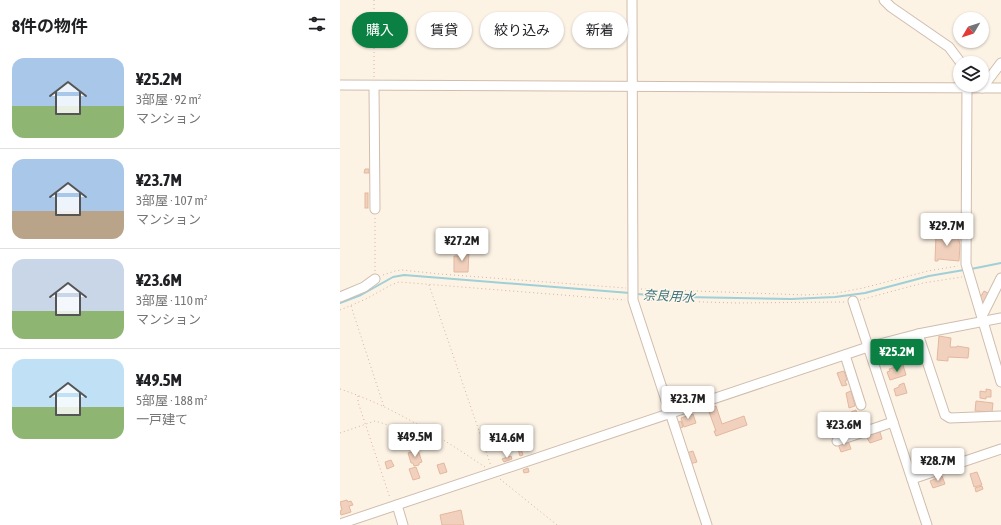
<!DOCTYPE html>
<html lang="ja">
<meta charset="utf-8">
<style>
:root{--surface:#fff;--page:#f6f6f6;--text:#202124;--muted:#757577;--line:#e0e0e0;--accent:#0b8043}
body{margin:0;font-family:"Asap Condensed","Noto Sans JP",sans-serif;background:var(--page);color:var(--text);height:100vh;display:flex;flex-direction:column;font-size:15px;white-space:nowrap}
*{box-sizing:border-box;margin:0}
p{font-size:13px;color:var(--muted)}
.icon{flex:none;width:22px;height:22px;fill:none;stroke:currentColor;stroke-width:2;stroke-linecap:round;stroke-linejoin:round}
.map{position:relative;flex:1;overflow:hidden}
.panel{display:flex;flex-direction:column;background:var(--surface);width:340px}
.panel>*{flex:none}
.top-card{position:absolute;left:12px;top:12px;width:380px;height:36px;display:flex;gap:8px}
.needle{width:26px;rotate:231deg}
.tools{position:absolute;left:613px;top:12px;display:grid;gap:8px}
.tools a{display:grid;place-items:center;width:36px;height:36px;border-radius:50%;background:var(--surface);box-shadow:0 1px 3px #0004;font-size:20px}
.price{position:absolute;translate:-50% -34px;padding:0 9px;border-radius:4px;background:#fff;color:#222;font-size:13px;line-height:26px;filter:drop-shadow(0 1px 2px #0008)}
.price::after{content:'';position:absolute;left:50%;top:24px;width:12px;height:9px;margin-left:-6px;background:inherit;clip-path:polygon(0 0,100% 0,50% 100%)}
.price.current{background:var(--accent);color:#fff}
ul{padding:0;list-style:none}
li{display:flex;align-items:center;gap:12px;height:100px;padding:0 12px}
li+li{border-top:1px solid var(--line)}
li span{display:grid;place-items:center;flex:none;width:112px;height:80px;border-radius:12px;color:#555}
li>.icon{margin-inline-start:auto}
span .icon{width:48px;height:48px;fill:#fffc;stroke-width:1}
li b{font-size:17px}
h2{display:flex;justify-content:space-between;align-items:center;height:48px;padding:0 12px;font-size:17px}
.chip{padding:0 14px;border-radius:18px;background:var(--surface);box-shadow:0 1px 3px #0004;font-size:14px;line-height:36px}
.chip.current{background:var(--accent);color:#fff}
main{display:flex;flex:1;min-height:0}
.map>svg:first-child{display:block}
</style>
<main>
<section class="panel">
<h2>8件の物件<svg class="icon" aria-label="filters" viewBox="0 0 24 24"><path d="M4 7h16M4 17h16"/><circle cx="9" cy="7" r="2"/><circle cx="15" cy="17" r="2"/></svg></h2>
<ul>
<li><span style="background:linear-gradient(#a9c7e8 60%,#8fb573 0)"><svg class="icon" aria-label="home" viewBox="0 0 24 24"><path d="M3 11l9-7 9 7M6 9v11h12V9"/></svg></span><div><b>¥25.2M</b><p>3部屋 · 92 m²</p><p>マンション</p></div></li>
<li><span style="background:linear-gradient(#a9c7e8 65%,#b9a48a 0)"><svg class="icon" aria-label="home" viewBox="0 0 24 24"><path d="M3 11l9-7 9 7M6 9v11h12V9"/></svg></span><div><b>¥23.7M</b><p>3部屋 · 107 m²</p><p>マンション</p></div></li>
<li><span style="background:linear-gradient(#c9d6e8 65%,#8fb573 0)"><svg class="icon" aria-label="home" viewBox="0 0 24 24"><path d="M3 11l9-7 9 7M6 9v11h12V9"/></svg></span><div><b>¥23.6M</b><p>3部屋 · 110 m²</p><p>マンション</p></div></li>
<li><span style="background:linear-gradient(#bfe0f5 60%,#8fb573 0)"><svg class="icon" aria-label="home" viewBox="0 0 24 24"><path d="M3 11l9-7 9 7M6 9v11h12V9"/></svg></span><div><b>¥49.5M</b><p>5部屋 · 188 m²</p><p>一戸建て</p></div></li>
</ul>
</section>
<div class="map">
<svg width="661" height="525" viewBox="0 0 661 525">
<rect width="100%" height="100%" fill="#fcf3e5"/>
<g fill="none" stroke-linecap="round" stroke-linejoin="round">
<g stroke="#a0cfd7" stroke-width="2">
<polyline points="631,269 661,263"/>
<polyline points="296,294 344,297 451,299 495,297 525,293 589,276 624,270"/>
<polyline points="0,303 21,295 53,277 64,275 290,293"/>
</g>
</g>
<g fill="#f1d1bd" stroke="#e4b79e">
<polygon points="25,169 29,169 29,173 24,173"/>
<rect x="25" y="193" width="3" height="15"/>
<polygon points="601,233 611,234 618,236 620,245 619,261 598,259 598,261 595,261 596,234"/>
<polygon points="119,251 129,251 128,272 114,272 114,256 119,256"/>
<polygon points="644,291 648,293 644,303 639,299"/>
<polygon points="599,336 611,338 610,347 617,347 617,346 629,348 628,358 608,357 608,361 597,360"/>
<polygon points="547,352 550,363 544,365 543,362 541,363 539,359 542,358 540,354"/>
<polygon points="563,365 566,375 550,380 547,372 550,371 549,369"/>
<polygon points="504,371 507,380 505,381 507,385 502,386 497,373"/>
<polygon points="564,383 567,393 556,396 554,389 559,387 559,385"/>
<polygon points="646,389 651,390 651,397 646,397 646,399 640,398 640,391 646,392"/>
<polygon points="511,391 515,406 509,408 506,393"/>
<polygon points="636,401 653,403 652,412 635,411"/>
<polygon points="376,406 382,424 404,416 407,425 376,436 374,431 376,431 368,409"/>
<polygon points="516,410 517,415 519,414 520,418 518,418 520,422 514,424 511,412"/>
<polygon points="353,414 356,423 344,427 341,418"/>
<polygon points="341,421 343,427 338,429 336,423"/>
<polygon points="169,428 171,435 164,437 161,430"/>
<polygon points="540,432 542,439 530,443 526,436"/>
<polygon points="148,435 150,440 145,442 143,437"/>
<polygon points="173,441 175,447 165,449 164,443"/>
<polygon points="508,441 511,449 501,452 498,444"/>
<polygon points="178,449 181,449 183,455 180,456"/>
<polygon points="78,450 82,462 79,463 79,465 74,466 73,463 71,463 68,453"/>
<polygon points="353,451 357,462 350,464 346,453"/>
<polygon points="171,456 172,459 164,462 162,459"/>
<polygon points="51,460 54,466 47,469 45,462"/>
<polygon points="104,463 107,472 100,474 97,465"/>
<polygon points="76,467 80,478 73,480 69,469"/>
<polygon points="188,468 189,472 184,473 183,470"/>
<polygon points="637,472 642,485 634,487 630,474"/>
<polygon points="602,476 605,484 593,488 590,481"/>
<polygon points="642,486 643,489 636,492 635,488"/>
<polygon points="7,500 8,502 11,501 13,505 9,506 11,512 1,515 0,511 2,510 0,502"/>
<polygon points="121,510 124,525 102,525 100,515"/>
</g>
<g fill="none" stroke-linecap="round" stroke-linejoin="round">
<g stroke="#d0bdae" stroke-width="11">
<g id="minor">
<polyline points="292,0 293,300 367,525"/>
<polyline points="544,0 551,7 609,47 621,63"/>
<polyline points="0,85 661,88"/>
<polyline points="627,85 626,264 661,382"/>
<polyline points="34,86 35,209"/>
<polyline points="642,88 661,63"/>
<polyline points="0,297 24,287 35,279"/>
<polyline points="513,301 587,525"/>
<polyline points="642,316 661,278"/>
<polyline points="578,334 605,415 610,418 661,416"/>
<polyline points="505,355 521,405"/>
<polyline points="497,441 553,422"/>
<polyline points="572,479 661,449"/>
<polyline points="57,505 63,525"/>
<polyline points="0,524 528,347 578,334 661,318"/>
</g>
</g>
<g stroke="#d6b4a0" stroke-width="1" stroke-dasharray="1 3" stroke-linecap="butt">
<polyline points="34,77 34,0"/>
<polyline points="35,218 35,271"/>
<polyline points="43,275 55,271 62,270 100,274 286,288"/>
<polyline points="89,285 151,466"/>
<polyline points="301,289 466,295 497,293 523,288 588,271 618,266"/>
<polyline points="303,300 396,303 505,302"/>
<polyline points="520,300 583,283 622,277"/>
<polyline points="11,306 44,407"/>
<polyline points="0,310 26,299 51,285 59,282 285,300"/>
<path d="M0 389C52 406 100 437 145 467"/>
<polyline points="18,396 18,402 50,498"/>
<polyline points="0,433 35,421 45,424 71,436"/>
<polyline points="160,479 217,525"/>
</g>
<use href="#minor" stroke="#fff" stroke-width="9"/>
</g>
<g text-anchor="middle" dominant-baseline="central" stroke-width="3" stroke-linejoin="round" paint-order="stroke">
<g font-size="13" font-style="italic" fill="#417781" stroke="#fff7eb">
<text transform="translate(329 296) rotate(3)">奈良用水</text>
</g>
</g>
</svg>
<div class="tools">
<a><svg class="needle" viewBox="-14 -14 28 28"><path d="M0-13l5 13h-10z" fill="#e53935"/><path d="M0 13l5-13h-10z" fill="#757577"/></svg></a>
<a><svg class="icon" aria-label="layers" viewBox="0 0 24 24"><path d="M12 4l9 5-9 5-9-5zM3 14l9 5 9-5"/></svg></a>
</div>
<b class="price" style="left:607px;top:247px">¥29.7M</b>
<b class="price" style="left:122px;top:262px">¥27.2M</b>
<b class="price current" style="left:557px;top:373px">¥25.2M</b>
<b class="price" style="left:348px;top:420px">¥23.7M</b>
<b class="price" style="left:504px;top:446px">¥23.6M</b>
<b class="price" style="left:75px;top:458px">¥49.5M</b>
<b class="price" style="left:167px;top:459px">¥14.6M</b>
<b class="price" style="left:598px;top:482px">¥28.7M</b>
<div class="top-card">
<a class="chip current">購入</a>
<a class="chip">賃貸</a>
<a class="chip">絞り込み</a>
<a class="chip">新着</a>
</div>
</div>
</main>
